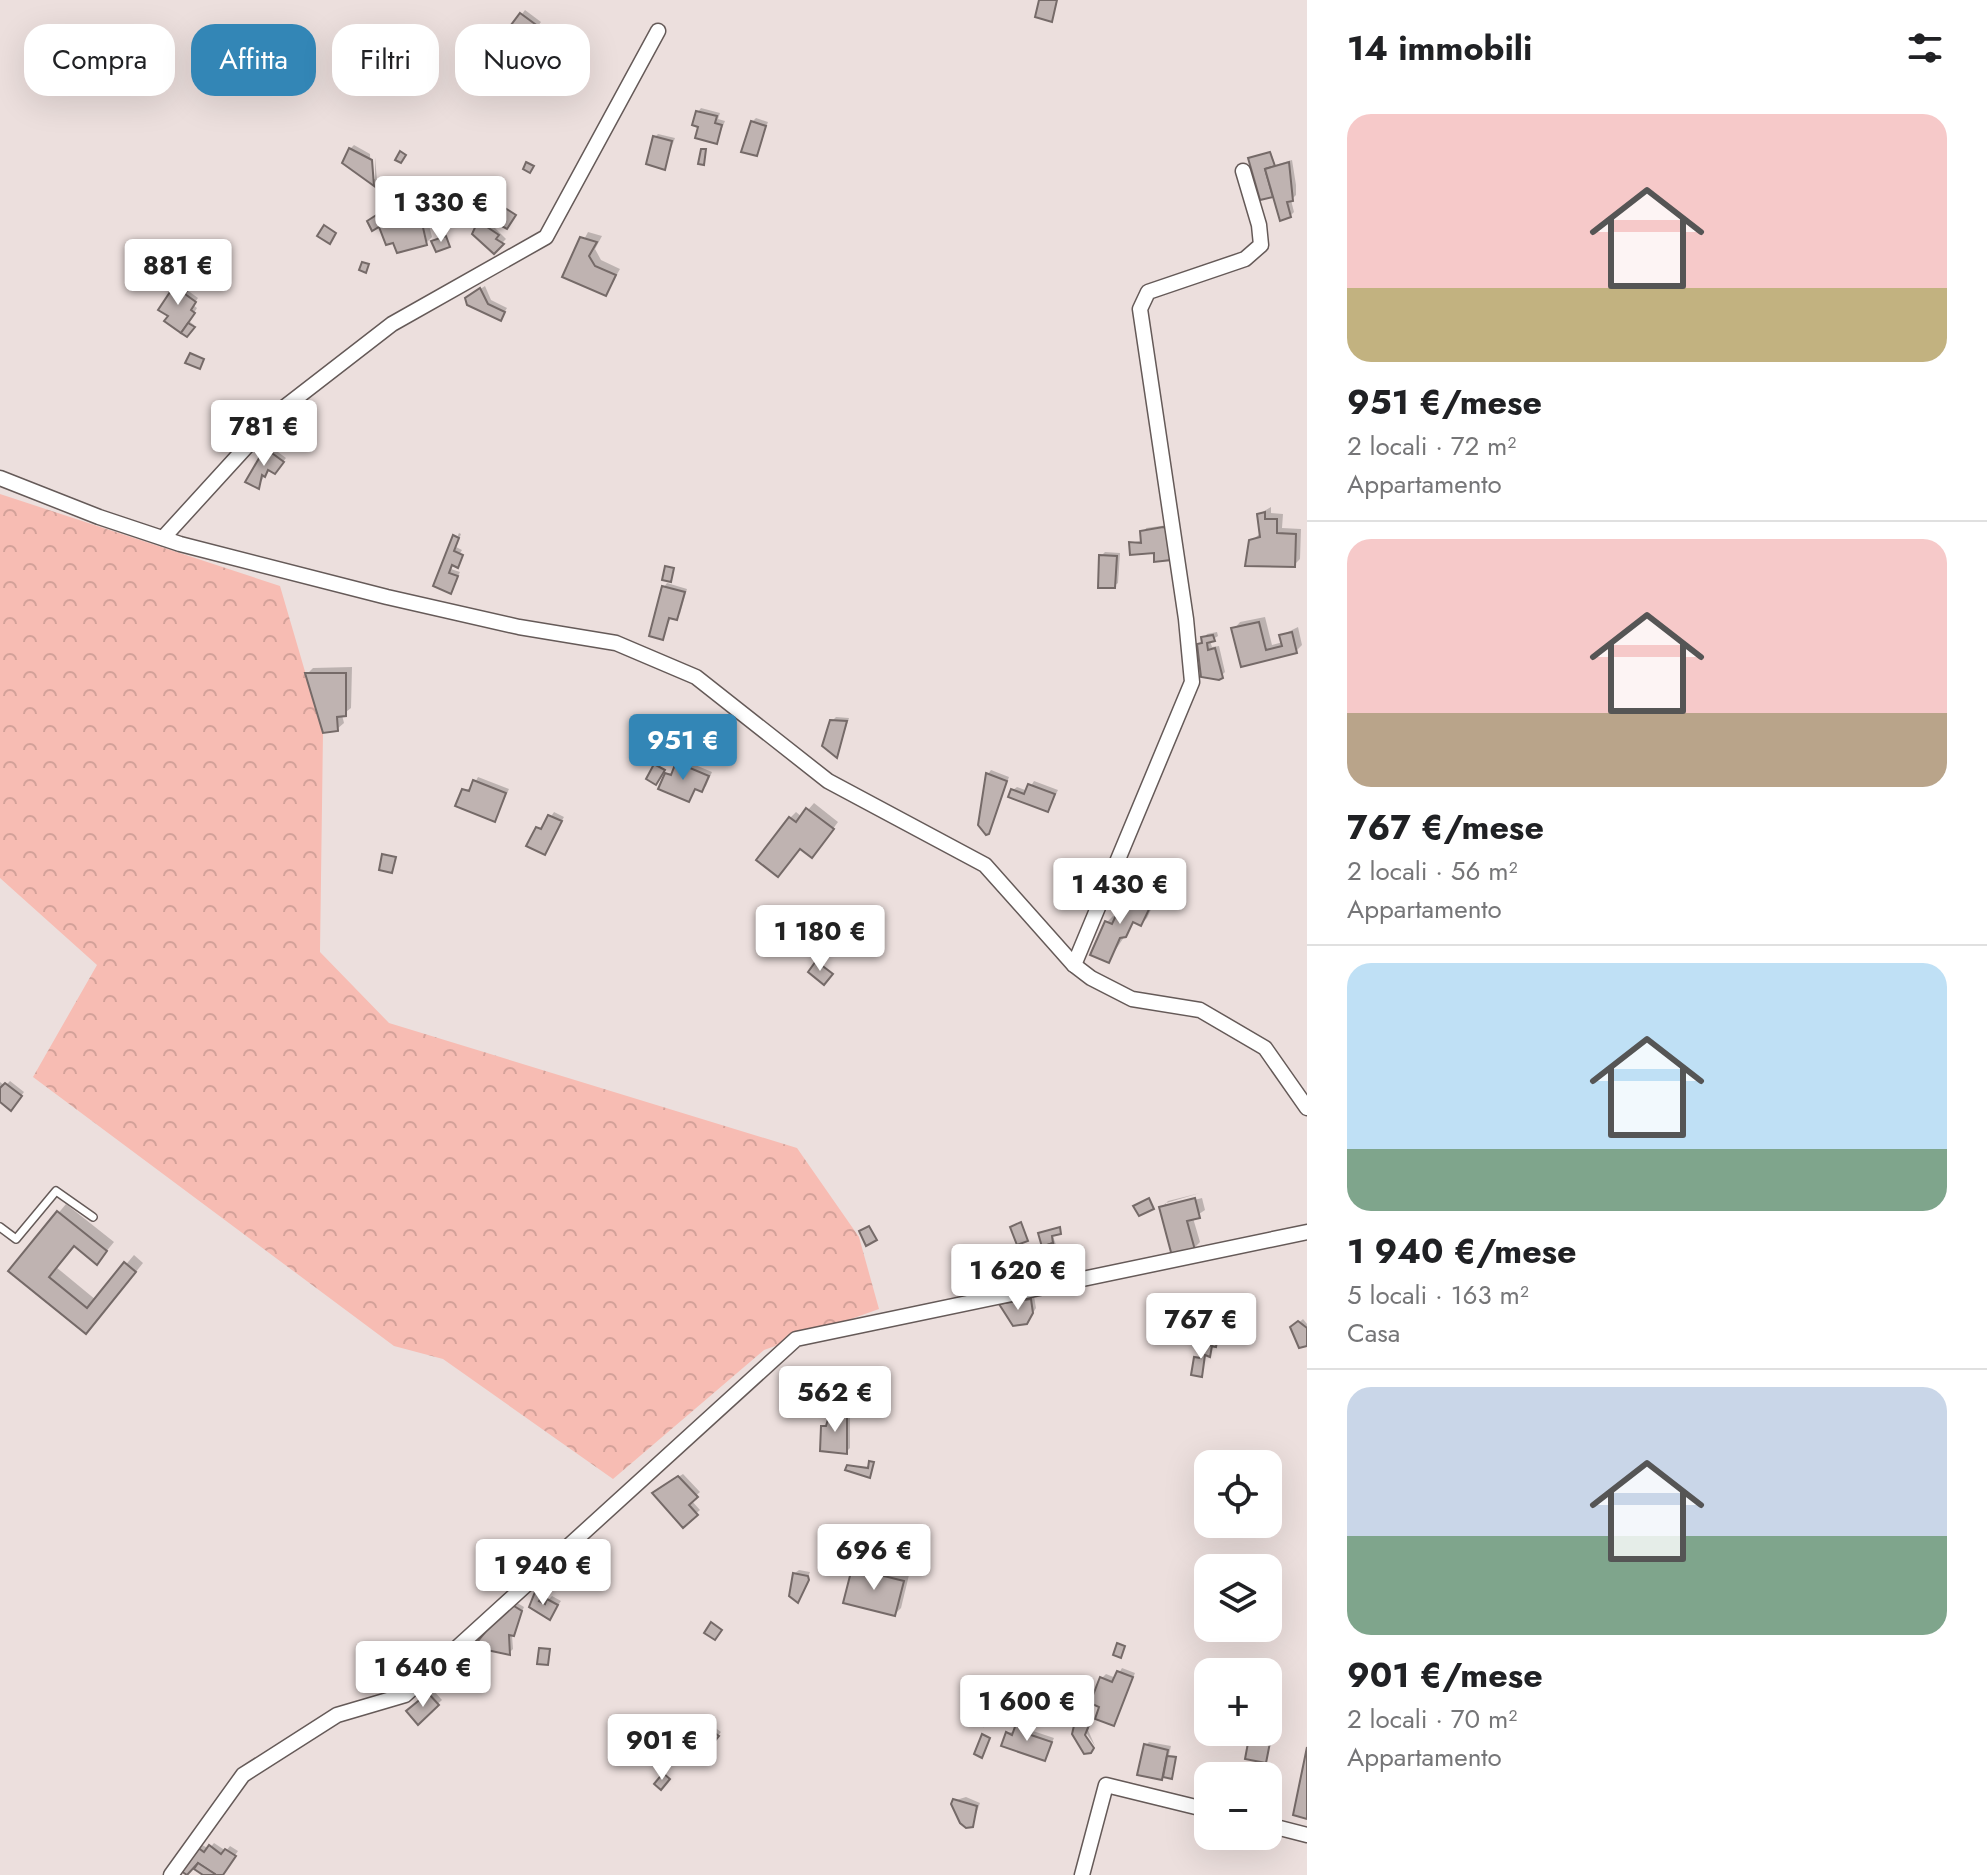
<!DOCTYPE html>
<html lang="it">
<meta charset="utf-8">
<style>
:root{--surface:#fff;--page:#f6f6f6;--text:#202124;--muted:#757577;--line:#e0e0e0;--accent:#3386b6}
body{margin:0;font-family:Jost,sans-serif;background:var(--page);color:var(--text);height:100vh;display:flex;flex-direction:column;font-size:30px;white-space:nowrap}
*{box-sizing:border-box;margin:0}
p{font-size:26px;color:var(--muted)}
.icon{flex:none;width:44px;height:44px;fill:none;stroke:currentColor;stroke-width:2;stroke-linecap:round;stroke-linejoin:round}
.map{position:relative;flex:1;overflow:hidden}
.side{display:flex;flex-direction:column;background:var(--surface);width:680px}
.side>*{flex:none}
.hud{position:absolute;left:24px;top:24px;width:760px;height:72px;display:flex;gap:16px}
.fabs{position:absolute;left:1194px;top:1450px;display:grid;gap:16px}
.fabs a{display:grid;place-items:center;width:88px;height:88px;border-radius:16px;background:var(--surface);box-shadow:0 8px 32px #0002;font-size:40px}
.price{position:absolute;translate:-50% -68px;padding:0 18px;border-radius:8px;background:#fff;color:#222;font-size:26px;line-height:52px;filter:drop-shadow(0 2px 4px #0008)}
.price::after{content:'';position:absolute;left:50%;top:48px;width:24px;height:18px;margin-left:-12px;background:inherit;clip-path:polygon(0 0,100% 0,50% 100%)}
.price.current{background:var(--accent);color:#fff}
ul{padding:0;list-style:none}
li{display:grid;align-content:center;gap:16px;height:424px;padding:0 40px}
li+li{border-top:2px solid var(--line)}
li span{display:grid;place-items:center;height:248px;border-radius:24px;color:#555}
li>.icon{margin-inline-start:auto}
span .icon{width:144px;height:144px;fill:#fffc;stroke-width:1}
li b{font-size:34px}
h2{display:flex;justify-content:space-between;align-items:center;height:96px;padding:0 40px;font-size:34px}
.pill{padding:0 28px;border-radius:24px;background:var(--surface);box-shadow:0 8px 32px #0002;font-size:28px;line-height:72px}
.pill.current{background:var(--accent);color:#fff}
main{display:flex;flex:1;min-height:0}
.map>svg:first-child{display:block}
</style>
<main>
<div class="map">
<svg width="1307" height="1875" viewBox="0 0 1307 1875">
<defs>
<pattern id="forest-crowns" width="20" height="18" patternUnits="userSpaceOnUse" patternTransform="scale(2)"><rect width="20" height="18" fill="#f7bcb3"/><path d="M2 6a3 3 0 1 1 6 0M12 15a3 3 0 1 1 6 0" fill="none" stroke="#d3a199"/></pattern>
</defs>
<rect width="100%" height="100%" fill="#ecdfdd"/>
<polygon fill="url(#forest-crowns)" points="0,494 280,586 323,733 320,952 389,1023 797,1148 859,1237 879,1309 764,1350 613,1479 443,1359 394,1346 33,1077 97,965 0,878"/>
<g fill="#0003">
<polygon points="525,10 541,22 515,56 514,43 505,37"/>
<polygon points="701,108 720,113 718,119 725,121 717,141 701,125 698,112"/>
<polygon points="756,118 768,122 756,154 752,122"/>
<polygon points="658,134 675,138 664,167 655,137"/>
<polygon points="354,145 370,154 371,179 375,179 375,157 377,180 374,183 350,149"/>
<polygon points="1271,152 1275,165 1292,160 1296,185 1296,195 1291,200 1294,212 1290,216 1274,193 1272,195 1251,157"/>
<polygon points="386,209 391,209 394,214 421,212 427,217 432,237 426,243 394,240 380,224 370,221"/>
<polygon points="486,219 506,239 494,251 474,233 475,226"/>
<polygon points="588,232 602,236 595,249 601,260 620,269 606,294 565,276"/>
<polygon points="183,278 192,284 187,290 198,298 193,305 197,308 189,321 194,325 187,335 180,282"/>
<polygon points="485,286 491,300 507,308 501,318 471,295"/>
<polygon points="270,446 286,458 278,468 269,468 258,487"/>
<polygon points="1271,507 1271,513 1283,514 1282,528 1301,529 1300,559 1294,565 1251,541 1261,533 1259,514"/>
<polygon points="1168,525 1155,550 1131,543 1143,540 1146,528"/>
<polygon points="459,533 461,534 456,547 462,550 451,569 460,572 451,591 436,585"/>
<polygon points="1105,552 1120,553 1118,583 1114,586 1101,556"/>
<polygon points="667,583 687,589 680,614 671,617 663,637 664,587"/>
<polygon points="1265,617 1272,645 1283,642 1282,635 1298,627 1302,645 1296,651 1242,664 1234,629 1240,622"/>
<polygon points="1217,632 1218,636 1210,641 1212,647 1219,646 1225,672 1221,676 1199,645 1207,634"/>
<polygon points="352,667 351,708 342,715 344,723 337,729 307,674 313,668"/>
<polygon points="836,717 849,718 837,756 832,721"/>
<polygon points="681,759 712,772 706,786 702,790 696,787 689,800 667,774 674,772"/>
<polygon points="991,770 1009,777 988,832 981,824 988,774"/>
<polygon points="478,777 509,789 495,820 464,790 472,788"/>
<polygon points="1034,781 1058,790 1048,810 1013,790 1017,787 1028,791"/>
<polygon points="814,803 838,822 818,849 801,847 790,818 796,812 802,817"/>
<polygon points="554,812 564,817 544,853 529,845 538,828 545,826"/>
<polygon points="1135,887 1157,897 1147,918 1141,924 1135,921 1108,961 1107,922 1113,916 1117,918"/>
<polygon points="10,1081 24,1092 15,1104 0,1100 0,1082 5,1086"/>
<polygon points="1200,1193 1166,1203 1166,1207 1202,1198 1205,1210 1193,1218 1200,1242 1194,1248 1162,1207 1168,1201"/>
<polygon points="66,1204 114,1242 105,1253 75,1244 56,1267 96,1300 134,1255 143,1263 95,1323 11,1270"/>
<polygon points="1052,1234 1066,1271 1062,1274 1036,1249"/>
<polygon points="1034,1296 1036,1308 1030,1318 1002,1305"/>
<polygon points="1206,1307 1225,1310 1219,1341 1212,1344 1211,1353 1206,1353 1202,1373 1196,1358 1203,1357 1205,1343 1187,1327 1191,1323 1199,1325"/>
<polygon points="1303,1319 1307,1324 1307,1344 1293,1328"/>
<polygon points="836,1409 850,1409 850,1448 846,1452 823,1427 829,1423"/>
<polygon points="683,1474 700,1492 691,1500 700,1510 683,1525 658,1490"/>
<polygon points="860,1563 909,1575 901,1608 895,1614 853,1569"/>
<polygon points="799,1570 810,1572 798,1600 795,1573"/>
<polygon points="540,1590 544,1592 541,1596 548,1600 552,1596 561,1601 550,1617 531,1607"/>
<polygon points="514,1601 524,1607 512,1635 513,1649 509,1653 476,1646"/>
<polygon points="1122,1668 1135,1673 1114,1724 1102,1706 1102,1678 1106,1674 1116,1678"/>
<polygon points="433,1690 442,1700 418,1722 409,1711"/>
<polygon points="1091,1713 1094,1714 1088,1730 1095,1746 1081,1725 1078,1727 1091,1751 1081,1749 1075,1734 1078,1718"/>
<polygon points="703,1719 721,1732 710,1744 702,1738 677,1749"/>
<polygon points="1022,1722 1035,1726 1033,1731 1054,1738 1045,1759 1007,1733 1016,1731"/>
<polygon points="1268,1722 1276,1723 1265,1761 1252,1732 1268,1732"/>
<polygon points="1149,1742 1171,1746 1169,1755 1176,1756 1172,1775 1161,1778 1146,1745"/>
<polygon points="966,1797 980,1803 972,1825 953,1801"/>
<polygon points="199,1843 209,1849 214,1843 226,1851 230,1846 238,1851 221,1875 215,1872 206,1875 194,1867 188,1874 181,1868"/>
</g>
<g fill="#bfb3b1" stroke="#756a68" stroke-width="2">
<polygon points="1039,0 1057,0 1052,22 1035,17"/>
<polygon points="520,13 539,27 512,62 502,55 511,44 502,37"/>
<polygon points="696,111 717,116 715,123 722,125 717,144 695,138 698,127 692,125"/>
<polygon points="751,121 766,126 757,156 741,152"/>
<polygon points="653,136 672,141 665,170 646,164"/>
<polygon points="349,148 372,160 374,186 342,163"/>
<polygon points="701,149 706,149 704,165 698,164"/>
<polygon points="400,151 406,155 401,163 395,160"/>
<polygon points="1270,152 1275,166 1265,169 1273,197 1260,200 1248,158"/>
<polygon points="526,162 534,166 530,173 523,169"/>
<polygon points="1289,162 1293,201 1287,202 1291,217 1280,221 1265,169"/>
<polygon points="505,208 516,215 507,229 496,223"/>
<polygon points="378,214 385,215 388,220 414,217 422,223 427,245 397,253 393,243 386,245 379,227 372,231 367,221"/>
<polygon points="478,221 499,235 496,239 504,244 494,254 472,234"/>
<polygon points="324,225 336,233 330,244 317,236"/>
<polygon points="446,236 450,247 436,252 431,241"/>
<polygon points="580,237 597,242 589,256 595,266 616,275 606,296 562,277"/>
<polygon points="362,262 369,264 366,273 359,270"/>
<polygon points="172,264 179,268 164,288 158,284"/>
<polygon points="178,280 189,288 185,294 196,302 191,310 195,313 181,333 164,321 168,316 158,310"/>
<polygon points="480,288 488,304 505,312 501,321 467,305 465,298"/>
<polygon points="188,323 195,327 187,337 181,333"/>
<polygon points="190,353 204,359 200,369 185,363"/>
<polygon points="265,448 284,462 275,474 268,470 265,477 262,475 259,489 245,482"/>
<polygon points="1265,512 1265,519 1277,519 1277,533 1296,534 1295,567 1245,566 1249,540 1260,537 1257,514"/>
<polygon points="1163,527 1168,529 1171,560 1154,562 1154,553 1130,555 1129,542 1141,543 1140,531"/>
<polygon points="453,535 459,538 454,551 463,555 458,568 452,565 449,573 458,576 451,594 433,586"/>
<polygon points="1099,555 1117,556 1115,588 1098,588"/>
<polygon points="665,566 674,568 671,582 662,580"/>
<polygon points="662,586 685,592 677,620 669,618 663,640 649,636"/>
<polygon points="1259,622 1266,650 1282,646 1279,635 1292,632 1297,653 1241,667 1231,628"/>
<polygon points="1213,635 1215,641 1207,643 1208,650 1215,648 1223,678 1219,680 1201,677 1197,644 1202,643 1201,637"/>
<polygon points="305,673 346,673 346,716 337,717 338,731 323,733"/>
<polygon points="830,720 847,721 837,758 822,746"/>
<polygon points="676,762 709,776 702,792 695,789 689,802 658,789 665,773 671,775"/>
<polygon points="654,764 665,770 656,785 646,779"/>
<polygon points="986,773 1007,781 989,834 986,835 978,825"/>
<polygon points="473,780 506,793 495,822 455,806 462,789 469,791"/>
<polygon points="1028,784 1055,794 1048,812 1008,797 1011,789 1024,794"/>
<polygon points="806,808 834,829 812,858 800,849 778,877 756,860 789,817 796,822"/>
<polygon points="548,815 562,821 545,855 526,846 536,827 541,829"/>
<polygon points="382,854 396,857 392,873 379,870"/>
<polygon points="1127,892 1152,903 1141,926 1133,922 1126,937 1120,938 1109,963 1090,955 1105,921 1112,924"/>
<polygon points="816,961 833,974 824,985 808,972"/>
<polygon points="5,1083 22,1096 11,1111 0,1102 0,1088"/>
<polygon points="1149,1198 1154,1209 1139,1216 1133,1206"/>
<polygon points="1195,1198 1200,1218 1187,1221 1195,1250 1172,1256 1159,1207"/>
<polygon points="57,1211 107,1251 97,1265 74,1246 49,1277 87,1308 124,1262 136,1272 86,1334 8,1271"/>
<polygon points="1021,1222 1028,1241 1017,1245 1010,1227"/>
<polygon points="869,1226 877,1240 866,1246 859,1231"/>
<polygon points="1060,1227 1061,1234 1052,1236 1053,1243 1042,1247 1038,1233"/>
<polygon points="1053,1243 1063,1276 1050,1280 1048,1271 1041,1273 1034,1249"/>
<polygon points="1031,1299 1033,1313 1027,1324 1013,1326 999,1304"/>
<polygon points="1200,1310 1222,1314 1216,1347 1182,1341 1185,1326 1197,1328"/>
<polygon points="1298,1321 1307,1328 1307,1346 1299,1348 1290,1327"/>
<polygon points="1203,1344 1212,1346 1210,1357 1205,1355 1202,1377 1191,1375 1194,1357 1201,1358"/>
<polygon points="830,1412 847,1412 847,1454 820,1451 821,1426 826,1426"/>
<polygon points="869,1461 874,1462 870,1478 845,1470 847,1465 868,1468"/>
<polygon points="678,1476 698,1497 689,1505 698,1515 683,1528 652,1493"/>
<polygon points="852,1568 904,1581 895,1616 843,1603"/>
<polygon points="793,1573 808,1576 809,1580 798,1603 789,1596"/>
<polygon points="535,1592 542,1596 539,1601 545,1604 547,1599 558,1605 550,1620 529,1607"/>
<polygon points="509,1603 522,1611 514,1636 509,1635 510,1655 473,1647"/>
<polygon points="711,1622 722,1630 715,1640 704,1633"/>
<polygon points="1117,1643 1125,1646 1121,1658 1113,1655"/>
<polygon points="539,1648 550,1649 548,1665 537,1664"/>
<polygon points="1117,1671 1133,1677 1114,1726 1095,1719 1099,1707 1090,1703 1100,1677 1112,1682"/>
<polygon points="428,1693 439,1705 418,1725 406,1711"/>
<polygon points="976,1713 986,1716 983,1726 973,1722"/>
<polygon points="1086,1715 1092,1718 1085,1735 1094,1748 1091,1753 1084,1754 1072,1734 1076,1717 1084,1720"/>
<polygon points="698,1722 719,1736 710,1747 702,1740 686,1760 674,1750"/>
<polygon points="1016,1724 1032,1730 1031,1735 1052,1742 1045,1761 1001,1746 1006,1732 1012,1735"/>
<polygon points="1268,1726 1273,1727 1266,1763 1245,1759 1250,1732 1268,1732"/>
<polygon points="982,1734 990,1738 982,1758 974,1754"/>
<polygon points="1144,1744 1168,1750 1162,1780 1137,1775"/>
<polygon points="1307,1747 1307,1819 1293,1815"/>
<polygon points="1167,1756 1176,1757 1172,1779 1163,1777"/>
<polygon points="663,1773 670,1779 661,1790 654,1784"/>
<polygon points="953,1799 977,1806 973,1827 966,1828 960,1823 951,1804"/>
<polygon points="194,1845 204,1852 209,1845 221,1854 225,1849 236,1856 223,1875 216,1875 198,1863 187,1875 178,1869"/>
<polygon points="198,1863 215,1874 215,1875 203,1875 194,1869"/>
</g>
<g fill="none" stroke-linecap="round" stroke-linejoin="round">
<g stroke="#655a58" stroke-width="10">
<polyline id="service" points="0,1227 16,1239 56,1191 93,1217"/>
</g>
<g stroke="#655a58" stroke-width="17">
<g id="minor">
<polyline points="0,478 99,517 180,544 387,597 519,627 616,643 696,677 828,781 985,865 1074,965 1091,978 1132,999 1200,1010 1265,1048 1307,1108"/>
<polyline points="163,538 277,413 392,324 546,237 658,31"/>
<polyline points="1074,965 1192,682 1186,619 1140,309 1148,292 1245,259 1261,245 1259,225 1243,171"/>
<polyline points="1268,1825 1307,1835"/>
<polyline points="171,1875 243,1775 337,1715 405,1695 796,1339 1307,1232"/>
<polyline points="1082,1875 1106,1785 1208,1810"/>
</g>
</g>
<use href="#service" stroke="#fff" stroke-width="7"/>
<use href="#minor" stroke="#fff" stroke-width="14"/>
</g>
</svg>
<div class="fabs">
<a><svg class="icon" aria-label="locate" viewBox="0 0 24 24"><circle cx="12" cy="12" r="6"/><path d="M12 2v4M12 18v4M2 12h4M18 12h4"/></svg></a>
<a><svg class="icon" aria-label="layers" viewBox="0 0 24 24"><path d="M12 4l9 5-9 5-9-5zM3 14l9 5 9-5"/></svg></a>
<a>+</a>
<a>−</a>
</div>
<b class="price" style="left:441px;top:244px">1 330 €</b>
<b class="price" style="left:178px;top:307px">881 €</b>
<b class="price" style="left:264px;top:468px">781 €</b>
<b class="price current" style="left:683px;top:782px">951 €</b>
<b class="price" style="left:1120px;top:926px">1 430 €</b>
<b class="price" style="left:820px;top:973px">1 180 €</b>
<b class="price" style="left:1018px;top:1312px">1 620 €</b>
<b class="price" style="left:1201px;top:1361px">767 €</b>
<b class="price" style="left:835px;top:1434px">562 €</b>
<b class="price" style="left:874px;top:1592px">696 €</b>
<b class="price" style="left:543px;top:1607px">1 940 €</b>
<b class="price" style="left:423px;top:1709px">1 640 €</b>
<b class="price" style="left:1027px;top:1743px">1 600 €</b>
<b class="price" style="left:662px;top:1782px">901 €</b>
<div class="hud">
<a class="pill">Compra</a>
<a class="pill current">Affitta</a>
<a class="pill">Filtri</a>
<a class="pill">Nuovo</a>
</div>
</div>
<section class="side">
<h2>14 immobili<svg class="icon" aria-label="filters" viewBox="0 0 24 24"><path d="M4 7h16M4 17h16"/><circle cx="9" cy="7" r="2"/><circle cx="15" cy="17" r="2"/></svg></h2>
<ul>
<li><span style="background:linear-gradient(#f6c9c9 70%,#c2b280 0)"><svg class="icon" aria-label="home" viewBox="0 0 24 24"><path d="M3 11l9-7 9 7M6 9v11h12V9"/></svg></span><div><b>951 €/mese</b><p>2 locali · 72 m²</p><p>Appartamento</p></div></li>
<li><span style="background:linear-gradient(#f6c9c9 70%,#b9a48a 0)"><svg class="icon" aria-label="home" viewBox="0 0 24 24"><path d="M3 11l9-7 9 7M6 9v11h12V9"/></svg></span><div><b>767 €/mese</b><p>2 locali · 56 m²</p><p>Appartamento</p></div></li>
<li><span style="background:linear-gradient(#bfe0f5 75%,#7fa58c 0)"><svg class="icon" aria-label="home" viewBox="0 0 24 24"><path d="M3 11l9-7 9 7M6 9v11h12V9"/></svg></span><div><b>1 940 €/mese</b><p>5 locali · 163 m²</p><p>Casa</p></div></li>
<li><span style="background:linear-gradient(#c9d6e8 60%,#7fa58c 0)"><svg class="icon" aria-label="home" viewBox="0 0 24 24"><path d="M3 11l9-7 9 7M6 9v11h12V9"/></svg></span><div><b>901 €/mese</b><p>2 locali · 70 m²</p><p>Appartamento</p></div></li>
</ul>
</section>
</main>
